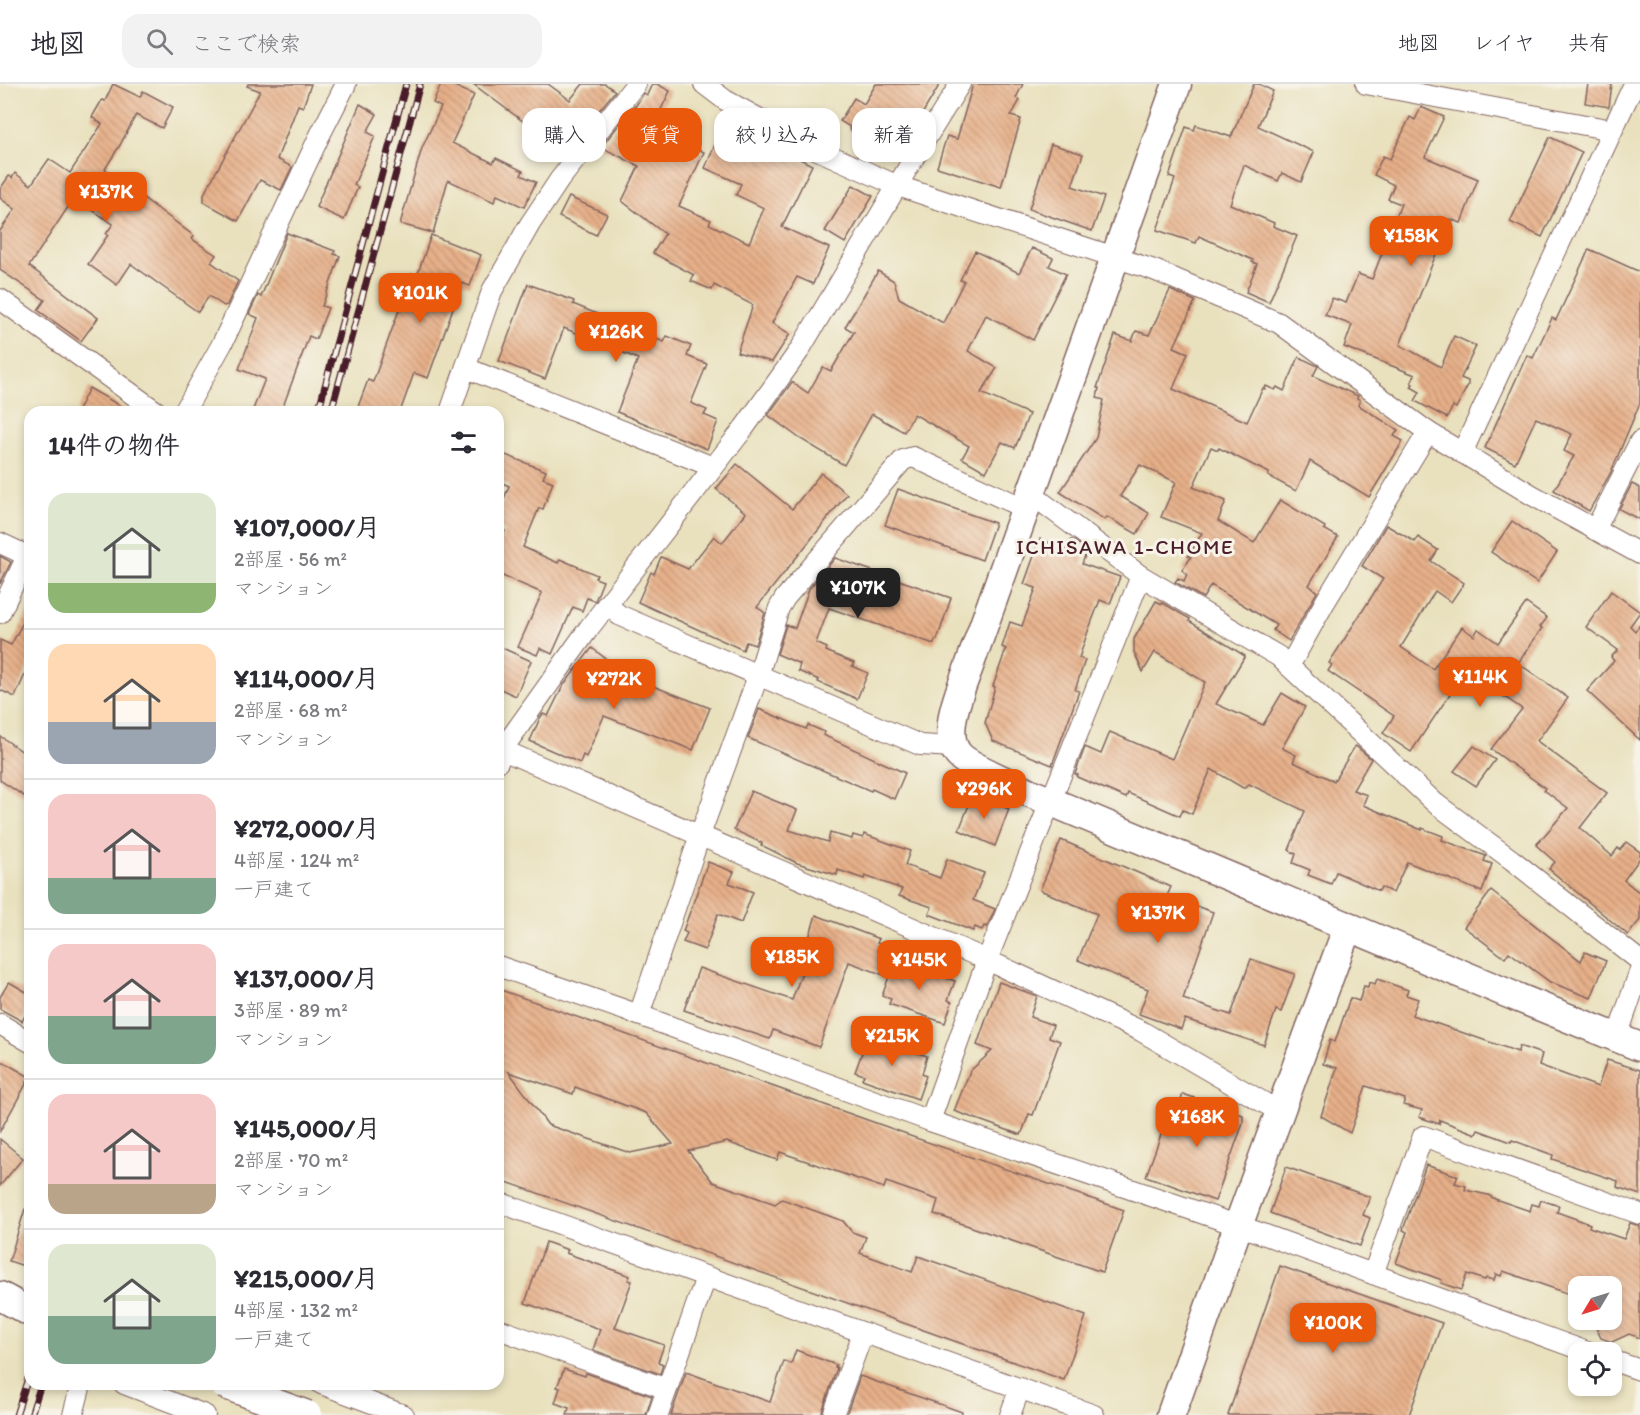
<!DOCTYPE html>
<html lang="ja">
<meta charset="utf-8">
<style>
:root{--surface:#fff;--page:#f2f2f3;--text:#2b2b33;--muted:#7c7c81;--line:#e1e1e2;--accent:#ea580c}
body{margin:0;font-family:Itim,"Klee One",sans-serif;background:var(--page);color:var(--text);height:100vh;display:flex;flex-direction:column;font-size:22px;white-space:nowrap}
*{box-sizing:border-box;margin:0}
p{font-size:20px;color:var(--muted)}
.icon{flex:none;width:33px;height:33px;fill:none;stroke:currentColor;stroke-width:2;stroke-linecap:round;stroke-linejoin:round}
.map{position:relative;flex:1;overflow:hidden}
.sheet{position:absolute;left:24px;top:322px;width:480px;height:984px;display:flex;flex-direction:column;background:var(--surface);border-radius:18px;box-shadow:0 3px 9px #0003}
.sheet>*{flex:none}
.top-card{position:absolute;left:522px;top:24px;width:570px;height:54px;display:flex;gap:12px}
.needle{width:39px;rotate:232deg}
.tools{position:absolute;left:1568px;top:1192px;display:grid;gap:12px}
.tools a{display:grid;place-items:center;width:54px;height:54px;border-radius:12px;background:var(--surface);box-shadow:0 3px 9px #0003;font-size:30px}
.price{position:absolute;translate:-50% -51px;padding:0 14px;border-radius:12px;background:var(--accent);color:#fff;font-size:20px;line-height:39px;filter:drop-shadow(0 2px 3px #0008)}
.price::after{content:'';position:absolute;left:50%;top:36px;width:18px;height:14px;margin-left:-9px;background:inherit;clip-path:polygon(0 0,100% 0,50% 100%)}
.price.selected{background:#222;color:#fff}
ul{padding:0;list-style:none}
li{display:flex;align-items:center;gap:18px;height:150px;padding:0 24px}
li+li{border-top:2px solid var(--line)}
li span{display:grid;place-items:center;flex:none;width:168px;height:120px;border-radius:18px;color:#555}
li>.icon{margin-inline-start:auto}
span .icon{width:72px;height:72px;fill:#fffc;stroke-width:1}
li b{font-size:26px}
h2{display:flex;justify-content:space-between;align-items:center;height:72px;padding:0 24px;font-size:26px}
.chip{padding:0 21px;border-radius:18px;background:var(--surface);box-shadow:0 3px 9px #0003;font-size:21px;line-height:54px}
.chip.selected{background:var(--accent);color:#fff}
header{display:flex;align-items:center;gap:36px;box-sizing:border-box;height:84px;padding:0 30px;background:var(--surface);border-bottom:2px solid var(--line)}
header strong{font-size:28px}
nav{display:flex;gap:33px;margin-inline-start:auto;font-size:21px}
.search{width:420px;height:54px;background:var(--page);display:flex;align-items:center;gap:15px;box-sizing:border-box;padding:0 21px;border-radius:18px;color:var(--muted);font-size:22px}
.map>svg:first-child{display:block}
</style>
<header>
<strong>地図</strong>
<div class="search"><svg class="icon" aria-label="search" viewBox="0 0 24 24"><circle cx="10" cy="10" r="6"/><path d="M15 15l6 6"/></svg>ここで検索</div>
<nav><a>地図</a><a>レイヤ</a><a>共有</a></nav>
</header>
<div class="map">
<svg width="1640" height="1331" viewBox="0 0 1640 1331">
<defs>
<pattern id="building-back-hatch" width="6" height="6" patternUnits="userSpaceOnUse" patternTransform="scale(1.5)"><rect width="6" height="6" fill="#e7b089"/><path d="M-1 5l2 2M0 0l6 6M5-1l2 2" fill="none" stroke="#bd8f70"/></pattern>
</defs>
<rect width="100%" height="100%" fill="#f7f3e8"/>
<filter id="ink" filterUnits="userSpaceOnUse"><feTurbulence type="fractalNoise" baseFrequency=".0167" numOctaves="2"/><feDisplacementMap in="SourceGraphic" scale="12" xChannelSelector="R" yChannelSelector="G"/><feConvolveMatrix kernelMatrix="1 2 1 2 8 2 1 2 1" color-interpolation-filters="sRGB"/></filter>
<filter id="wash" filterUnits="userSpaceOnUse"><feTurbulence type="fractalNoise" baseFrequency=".008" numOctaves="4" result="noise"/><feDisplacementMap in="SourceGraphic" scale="24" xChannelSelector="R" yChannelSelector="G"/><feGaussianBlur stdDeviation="1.35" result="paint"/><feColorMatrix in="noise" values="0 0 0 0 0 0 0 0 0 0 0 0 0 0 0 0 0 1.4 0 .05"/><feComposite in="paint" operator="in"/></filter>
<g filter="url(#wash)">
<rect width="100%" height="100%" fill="#e9e1be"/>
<g id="blocks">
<g fill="url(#building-back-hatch)" fill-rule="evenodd">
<polygon points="113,0 140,13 143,7 173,23 162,44 136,31 120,61 105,85 194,152 192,155 216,171 211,178 238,197 227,221 224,222 209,212 198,228 131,180 117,201 88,180 108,151 106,150 113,140 74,114 29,182 98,234 81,257 38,226 45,216 0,186 0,147 15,125 0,114 0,105 9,92 12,94 15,89 31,101 49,75 70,89 102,40 92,33 102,16 105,17"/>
<polygon points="248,0 311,0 303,23 298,21 277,75 292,83 281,106 260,96 238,137 204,118 204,110 260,7 247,2"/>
<polygon points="441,0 450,0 474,11 452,59 493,79 496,74 523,87 521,91 536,98 524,123 497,111 494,118 448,96 433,149 400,140 422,64 441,23 433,19"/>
<polygon points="473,0 548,0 570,16 583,0 605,0 615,7 567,66 559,66 547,57 548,56"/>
<polygon points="652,0 657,0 670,7 652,44 704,68 679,122 711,136 709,140 749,159 764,124 736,111 741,100 705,84 725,38 812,81 782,143 829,164 813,200 797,193 772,239 790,250 772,278 737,268 753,221 714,201 712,206 691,197 694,191 653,169 665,150 622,117 639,82 601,63 634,22 635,23 644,9 647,11"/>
<polygon points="876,0 940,0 896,74 849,45 850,43 840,37 854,14 864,20"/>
<polygon points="973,0 1023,0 1016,14 1020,16 1011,32 1021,35 1001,103 937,83 947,52 957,55"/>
<polygon points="1254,0 1259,0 1273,7 1258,42 1314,68 1301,98 1282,89 1278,97 1244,81 1230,120 1274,139 1273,142 1297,152 1269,218 1246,208 1257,180 1252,178 1253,176 1199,152 1196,159 1157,146 1175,95 1169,93 1186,43 1194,46 1196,41 1231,53"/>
<polygon points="1588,0 1612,0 1609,23 1585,19"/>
<polygon points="360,20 377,30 367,48 375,52 354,101 358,103 344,136 316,123"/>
<polygon points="1421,23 1444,33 1425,73 1478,95 1461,139 1450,135 1400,261 1441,283 1454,252 1476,262 1461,294 1468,297 1468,301 1456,324 1453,322 1447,334 1415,317 1420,308 1411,303 1413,300 1411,299 1415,291 1344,263 1352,241 1325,231 1332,214 1346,219 1358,190 1372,195 1401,120 1388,115 1394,101 1374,91 1383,72 1390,75 1410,33 1415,36"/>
<polygon points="1550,53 1582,68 1542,153 1510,138"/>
<polygon points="1051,60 1083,70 1072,102 1104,113 1092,147 1029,125"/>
<polygon points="853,101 873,112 845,159 825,147"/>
<polygon points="569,113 607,130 596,151 559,133"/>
<polygon points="287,149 335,167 334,170 340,172 322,222 328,224 316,255 309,252 281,328 252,328 265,295 239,285 258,234 249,230 258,211 261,213"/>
<polygon points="431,151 481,171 470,202 462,199 428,294 414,289 400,328 356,328 368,296 373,298 412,190 417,192"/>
<polygon points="1032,164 1053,174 1049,182 1066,190 1033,256 986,231 968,267 997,284 981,309 1029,330 1015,364 1002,358 986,388 962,374 969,362 914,330 904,348 872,330 844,381 799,354 768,331 792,298 808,309 823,283 831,287 854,248 845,243 878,187 894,197 899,214 943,239 964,197 960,196 975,167 1019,189"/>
<polygon points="1589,165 1640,188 1640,319 1611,388 1589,427 1554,406 1574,372 1564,367 1572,350 1536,334 1515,379 1485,364 1527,271 1533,274 1552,234 1556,236"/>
<polygon points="528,200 574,217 573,220 664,258 667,252 691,262 687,272 707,280 691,319 707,326 704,331 718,337 707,365 617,328 638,275 564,244 545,295 499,277"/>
<polygon points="1170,206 1195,217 1174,263 1188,269 1173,305 1247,338 1263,304 1265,305 1266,302 1275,306 1277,303 1284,307 1299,273 1318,282 1313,292 1358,312 1357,314 1360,316 1358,321 1398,346 1394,352 1403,357 1369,413 1310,377 1296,407 1268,392 1269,389 1219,364 1218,366 1211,363 1193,403 1226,417 1218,437 1254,459 1280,416 1325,443 1324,445 1338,453 1309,501 1317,508 1289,557 1273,546 1276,541 1211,501 1203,514 1175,498 1178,494 1184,497 1187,490 1182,486 1191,473 1188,472 1202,449 1161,433 1176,398 1140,381 1120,412 1149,429 1137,450 1107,433 1105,436 1060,408 1096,354 1104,316 1097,314 1099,304 1097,304 1115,251 1132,257 1136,247 1149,251"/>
<polygon points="89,304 131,328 77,328"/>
<polygon points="498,368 546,387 543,394 553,398 543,425 539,424 523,463 558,479 560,475 597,491 595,494 603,497 595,517 587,514 582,527 573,523 552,570 540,564 537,571 518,563 542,509 498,490 498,464 505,447 498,444 498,430 509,402 498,397"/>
<polygon points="737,380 792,425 821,389 847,410 757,523 765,529 755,561 746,558 743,566 638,518 651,488 654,490 661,473 688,485 714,452 722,459 746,429 716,405"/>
<polygon points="1632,400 1640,404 1640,436 1619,425"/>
<polygon points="898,405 995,439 982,476 885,441"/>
<polygon points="1512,437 1557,468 1537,499 1491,468"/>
<polygon points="1386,441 1415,458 1418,453 1438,466 1431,477 1464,499 1451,518 1435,507 1401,563 1433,585 1462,543 1474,552 1478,545 1498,559 1526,519 1547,534 1540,543 1542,544 1518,579 1568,614 1537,657 1607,709 1580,744 1612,772 1618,764 1620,766 1626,758 1640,768 1640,774 1624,796 1640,809 1640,836 1628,851 1549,785 1555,778 1536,761 1568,724 1544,706 1545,704 1491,665 1522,625 1466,586 1411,668 1383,649 1394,632 1328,587 1332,581 1329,579 1383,495 1362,482"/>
<polygon points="1040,455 1067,466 1071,456 1074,457 1087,466 1082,480 1120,493 1110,520 1100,516 1087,550 1079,574 1085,576 1075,606 1079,607 1052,681 993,657 985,639 995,603 993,602 1006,565 1002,563 1010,538 1022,542 1036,504 1024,500"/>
<polygon points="0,472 11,478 0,500"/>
<polygon points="835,474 951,514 937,556 935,556 934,560 829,524 816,559 827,564 826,567 854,579 852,582 868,589 857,615 818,598 819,596 798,587 800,580 777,570 786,541 795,544 809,505"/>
<polygon points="1611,507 1640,528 1630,542 1635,547 1640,541 1640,656 1587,607 1614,577 1611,573 1618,566 1586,543"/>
<polygon points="1156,517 1162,520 1163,519 1190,535 1189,537 1245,572 1216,620 1263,641 1282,609 1305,623 1282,664 1296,671 1293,678 1334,697 1355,662 1357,663 1371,675 1353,706 1367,711 1363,721 1422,746 1422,744 1443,752 1442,756 1486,772 1484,777 1492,780 1482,808 1407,778 1393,809 1381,803 1379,807 1336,788 1331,800 1308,791 1310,786 1293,779 1296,770 1289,766 1305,727 1249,700 1246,704 1243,704 1211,685 1192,730 1183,726 1180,732 1128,709 1126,714 1077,693 1078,691 1075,690 1085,663 1101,670 1110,648 1172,675 1205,598 1155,568 1143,588 1134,568 1134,555"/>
<polygon points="30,525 30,579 15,613 0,606 0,556 11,561"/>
<polygon points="498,562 531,577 516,612 498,604"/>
<polygon points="592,564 610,578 606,584 710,624 693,666 604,632 586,673 583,671 580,679 530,657 540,634 543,630 548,632 563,602"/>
<polygon points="759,625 806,645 808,641 825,648 823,651 905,689 894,715 872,705 871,707 748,654"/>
<polygon points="0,652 30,673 30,716 0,696"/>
<polygon points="1474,662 1495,676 1476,702 1454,687"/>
<polygon points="751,707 797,726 789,746 828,758 830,749 852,755 853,751 863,754 864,750 910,767 905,781 940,794 947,775 984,789 973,816 995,825 987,843 984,842 982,846 975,843 973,847 929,830 932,823 899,812 902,805 865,792 864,795 838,786 837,791 797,779 761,761 762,759 734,746"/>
<polygon points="973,711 1009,725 995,762 959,746"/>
<polygon points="1061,756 1171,803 1167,812 1213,828 1183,915 1231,931 1251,875 1295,890 1281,928 1276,926 1264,961 1185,935 1181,945 1139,930 1148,905 1078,876 1097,830 1040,806"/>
<polygon points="708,778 734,788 729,799 753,808 741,839 718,830 705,866 683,858 687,849 683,847"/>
<polygon points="1491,807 1581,877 1585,868 1606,877 1591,914 1550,898 1509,868 1505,874 1464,843"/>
<polygon points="816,831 879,855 877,859 893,865 884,891 849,878 819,963 773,946 770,955 684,926 699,884 792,916 814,855 809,854"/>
<polygon points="895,876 955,897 948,916 952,918 945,939 889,920 891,915 882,912"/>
<polygon points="1377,895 1408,906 1406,911 1418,915 1412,931 1518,968 1519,962 1542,970 1539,981 1598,1003 1607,976 1640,986 1640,1111 1617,1103 1618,1097 1552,1075 1553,1071 1512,1056 1511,1058 1478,1046 1476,1050 1440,1036 1439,1040 1419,1033 1422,1026 1403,1021 1405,1015 1366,1002 1350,1049 1321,1032 1337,984 1323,980 1330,956 1335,958 1350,914 1359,917 1364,902 1368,903 1369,898 1375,900"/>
<polygon points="9,898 30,910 30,923 22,937 0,925 0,913"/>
<polygon points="999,898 1037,912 1030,933 1053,941 1049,953 1060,957 1033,1031 1029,1030 1021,1051 954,1027 970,987 992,967 977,961"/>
<path d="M498 905 907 1050V1051L1124 1126 1102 1188 934 1130 938 1116 886 1098 884 1104 780 1068 777 1076 727 1058 688 1067 713 1098 775 1120 782 1115 843 1137 852 1148 866 1153 860 1169 912 1188 918 1172 1086 1232 1064 1296 498 1095ZM509 988 573 1010 575 1003 646 1029 673 1060 630 1069 548 1041Z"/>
<polygon points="868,952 927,972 922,990 926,992 918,1015 862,995 864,991 855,988"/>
<polygon points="0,976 30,993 0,1047"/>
<polygon points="1183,1010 1243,1031 1243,1039 1215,1117 1146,1092 1162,1048 1169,1051"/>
<polygon points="0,1055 23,1074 0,1102"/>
<polygon points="1426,1081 1458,1092 1455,1099 1466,1102 1465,1106 1488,1111 1495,1115 1530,1127 1532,1120 1539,1122 1541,1116 1559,1122 1557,1128 1590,1140 1589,1143 1624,1155 1630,1139 1640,1142 1640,1254 1629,1250 1612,1258 1601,1254 1593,1238 1587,1236 1611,1236 1611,1203 1578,1203 1578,1213 1503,1187 1501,1192 1496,1190 1494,1196 1486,1194 1485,1196 1467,1190 1461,1206 1441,1199 1442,1196 1396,1179 1407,1148 1403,1146"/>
<polygon points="1286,1083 1370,1113 1363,1131 1370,1134 1360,1162 1270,1129"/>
<polygon points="25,1125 30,1125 30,1184 9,1177"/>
<polygon points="546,1158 568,1166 566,1169 630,1192 628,1196 632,1197 615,1244 664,1261 658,1278 663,1280 660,1290 593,1266 600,1245 525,1219"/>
<polygon points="1280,1182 1442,1239 1409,1331 1228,1331"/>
<polygon points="796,1266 836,1281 835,1283 837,1284 821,1331 671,1331 686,1288 770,1318 784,1277 791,1280"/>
<polygon points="564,1285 585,1292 586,1289 652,1312 646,1331 567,1331 569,1324 555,1319 560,1304 557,1303"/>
<polygon points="860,1292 962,1328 962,1331 846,1331"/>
</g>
</g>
</g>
<g filter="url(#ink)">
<use href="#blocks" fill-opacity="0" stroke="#82635e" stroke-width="1.5"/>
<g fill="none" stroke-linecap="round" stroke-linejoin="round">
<g stroke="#82635e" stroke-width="22">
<g id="street">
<polyline points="704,0 725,16 811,63 898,102 1154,186 1279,239 1428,348 1532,411 1640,470"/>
<polyline points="1366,0 1612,46"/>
<polyline points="0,215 157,328"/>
<polyline points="466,284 713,383"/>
<polyline points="184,328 222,260 319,53 346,0"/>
<polyline points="450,328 492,207 530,140 560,95 636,0"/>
<polyline points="1462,369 1634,0"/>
<polyline points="1031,410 1141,492 1278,572 1435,719 1512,776 1640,877"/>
<polyline points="1595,446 1640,357"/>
<polyline points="0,459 30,473"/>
<polyline points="607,520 619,531 920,661 954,663"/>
<polyline points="0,529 27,472"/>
<polyline points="1288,581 1295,572 1325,518 1428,348"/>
<polyline points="498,664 987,876 1141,947 1280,1028"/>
<polyline points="498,678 502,666 589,544 744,344 799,267 909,82 960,0"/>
<polyline points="498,882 639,931 930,1037 1260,1149 1590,1269"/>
<polyline points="639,931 700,751 758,592 779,524 785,514 903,376 913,373 1026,425"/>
<polyline points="0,940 30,958"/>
<polyline points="1617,953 1640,886"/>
<polyline points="930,1037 987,876 1141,492"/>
<polyline points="498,1118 1094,1331"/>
<polyline points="1373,1190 1423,1052 1640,1130"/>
<polyline points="498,1245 667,1305"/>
<polyline points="1611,1276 1640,1286"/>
<polyline points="124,1300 205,1331"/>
<polyline points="321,1300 404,1331"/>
<polyline points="73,1331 81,1300"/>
<polyline points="658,1331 706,1193"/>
<polyline points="833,1331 863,1249"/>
<polyline points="1010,1331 1020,1304"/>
</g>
</g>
<g stroke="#82635e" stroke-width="31">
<g id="secondary">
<path d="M1177 0 971 577C963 601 940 647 958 670 967 682 1013 700 1028 708L1509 910 1640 963"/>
<polyline points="0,1212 30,1228"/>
<polyline points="1171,1331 1238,1142 1348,842"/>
</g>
</g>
<use href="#street" stroke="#fff" stroke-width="20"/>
<use href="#secondary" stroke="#fff" stroke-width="28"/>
<g stroke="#4a1f2b" stroke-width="7">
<g id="rail">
<polyline points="318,328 406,0"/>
<polyline points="331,328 420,0"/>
<polyline points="16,1331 30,1288"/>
<polyline points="31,1331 41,1300"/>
</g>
</g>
<use href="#rail" stroke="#f7f3e8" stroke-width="4.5" stroke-dasharray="14" stroke-linecap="butt"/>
<g stroke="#82635e" stroke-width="31" stroke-linecap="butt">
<polyline id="secondary-bridge" points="223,1300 307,1331"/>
</g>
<use href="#secondary-bridge" stroke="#fff" stroke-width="28"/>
</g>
</g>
<g text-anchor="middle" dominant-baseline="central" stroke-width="6" stroke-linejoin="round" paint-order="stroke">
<g font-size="21" letter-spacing="1.5" fill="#4a1f2b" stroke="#f7f3e8">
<text x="1125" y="462">ICHISAWA 1-CHOME</text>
</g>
</g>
</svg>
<div class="tools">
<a><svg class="needle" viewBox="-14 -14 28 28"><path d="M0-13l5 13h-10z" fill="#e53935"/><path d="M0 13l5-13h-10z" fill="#7c7c81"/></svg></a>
<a><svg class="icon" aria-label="locate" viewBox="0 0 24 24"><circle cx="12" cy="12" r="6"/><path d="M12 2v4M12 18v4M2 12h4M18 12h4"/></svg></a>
</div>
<b class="price" style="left:106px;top:139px">¥137K</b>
<b class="price" style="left:1411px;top:183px">¥158K</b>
<b class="price" style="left:420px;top:240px">¥101K</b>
<b class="price" style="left:616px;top:279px">¥126K</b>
<b class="price selected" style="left:858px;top:535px">¥107K</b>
<b class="price" style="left:1480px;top:624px">¥114K</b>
<b class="price" style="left:614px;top:626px">¥272K</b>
<b class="price" style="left:984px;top:736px">¥296K</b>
<b class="price" style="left:1158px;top:860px">¥137K</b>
<b class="price" style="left:792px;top:904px">¥185K</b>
<b class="price" style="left:919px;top:907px">¥145K</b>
<b class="price" style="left:892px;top:983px">¥215K</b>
<b class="price" style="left:1197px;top:1064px">¥168K</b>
<b class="price" style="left:1333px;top:1270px">¥100K</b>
<div class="top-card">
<a class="chip">購入</a>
<a class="chip selected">賃貸</a>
<a class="chip">絞り込み</a>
<a class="chip">新着</a>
</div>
<section class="sheet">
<h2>14件の物件<svg class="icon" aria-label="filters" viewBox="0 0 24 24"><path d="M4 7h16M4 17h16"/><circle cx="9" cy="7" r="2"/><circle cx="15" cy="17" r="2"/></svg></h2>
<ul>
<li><span style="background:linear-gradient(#dfe7d0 75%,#8fb573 0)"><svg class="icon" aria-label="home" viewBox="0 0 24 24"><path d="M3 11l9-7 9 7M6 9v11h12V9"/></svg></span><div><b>¥107,000/月</b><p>2部屋 · 56 m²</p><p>マンション</p></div></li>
<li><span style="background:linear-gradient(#ffd9b3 65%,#9aa5b1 0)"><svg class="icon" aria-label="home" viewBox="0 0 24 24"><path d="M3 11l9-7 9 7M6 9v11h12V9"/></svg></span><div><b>¥114,000/月</b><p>2部屋 · 68 m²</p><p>マンション</p></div></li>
<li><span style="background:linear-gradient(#f6c9c9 70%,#7fa58c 0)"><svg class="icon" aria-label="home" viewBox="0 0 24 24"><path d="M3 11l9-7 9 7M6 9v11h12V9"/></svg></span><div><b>¥272,000/月</b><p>4部屋 · 124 m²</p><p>一戸建て</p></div></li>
<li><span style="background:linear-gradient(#f6c9c9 60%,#7fa58c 0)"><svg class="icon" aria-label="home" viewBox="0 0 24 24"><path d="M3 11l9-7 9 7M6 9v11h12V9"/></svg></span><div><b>¥137,000/月</b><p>3部屋 · 89 m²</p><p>マンション</p></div></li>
<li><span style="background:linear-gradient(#f6c9c9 75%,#b9a48a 0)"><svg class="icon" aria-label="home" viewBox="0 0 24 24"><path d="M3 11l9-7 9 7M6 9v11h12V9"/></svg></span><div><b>¥145,000/月</b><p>2部屋 · 70 m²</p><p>マンション</p></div></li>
<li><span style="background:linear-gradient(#dfe7d0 60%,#7fa58c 0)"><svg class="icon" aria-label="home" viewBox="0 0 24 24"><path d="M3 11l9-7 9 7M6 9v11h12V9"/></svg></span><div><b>¥215,000/月</b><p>4部屋 · 132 m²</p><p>一戸建て</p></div></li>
</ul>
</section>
</div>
